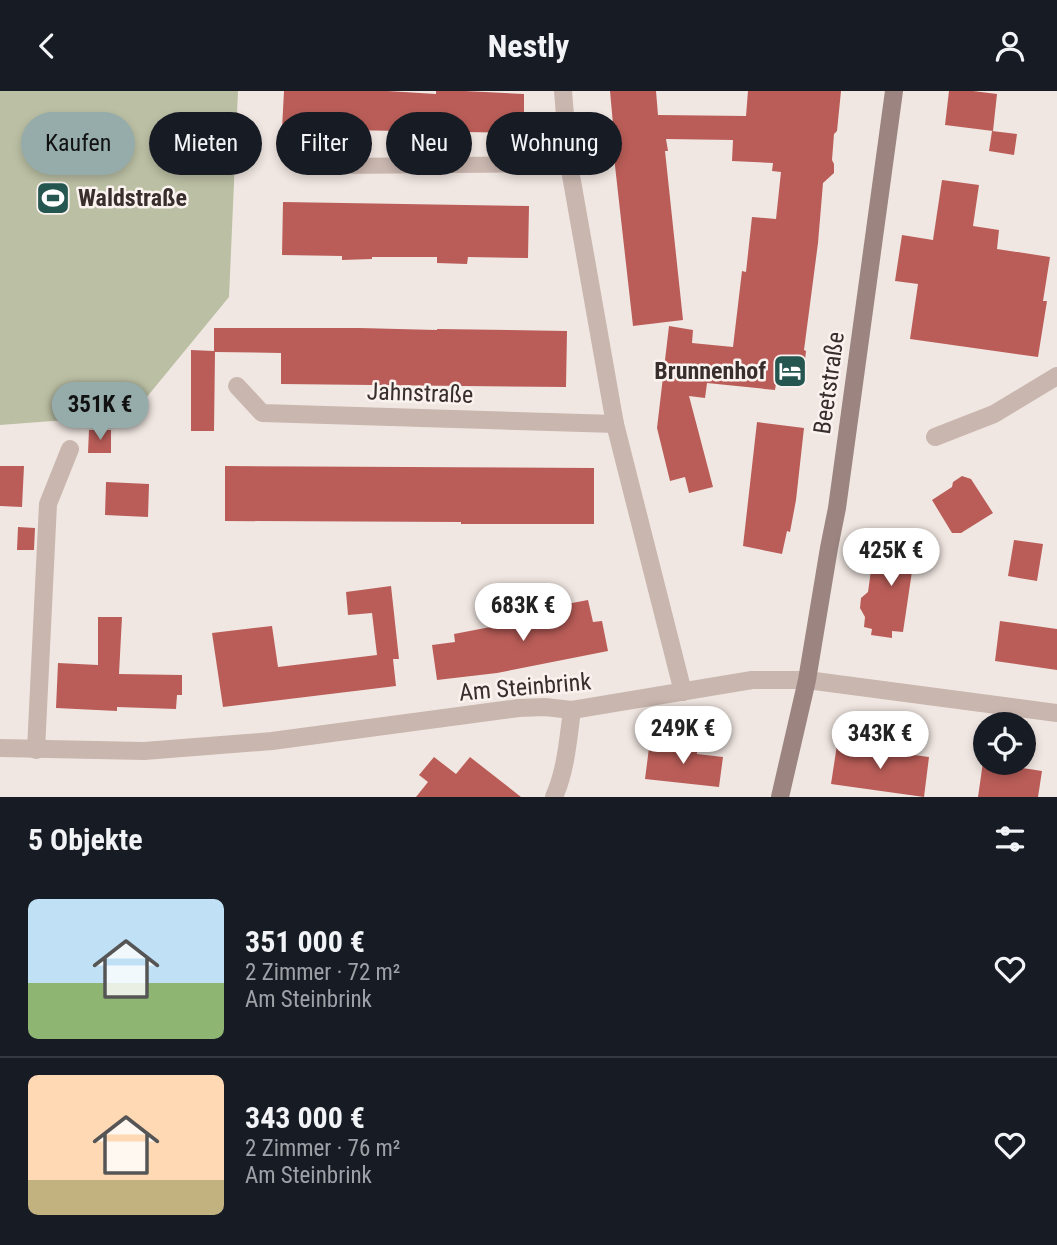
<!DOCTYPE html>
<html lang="de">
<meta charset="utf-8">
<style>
:root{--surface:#171b24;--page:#242831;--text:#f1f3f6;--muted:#9ea1a6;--line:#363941;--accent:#95acab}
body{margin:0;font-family:"Roboto Condensed",sans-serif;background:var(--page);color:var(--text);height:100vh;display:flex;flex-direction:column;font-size:26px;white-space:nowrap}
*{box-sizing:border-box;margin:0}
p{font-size:23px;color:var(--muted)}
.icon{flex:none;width:38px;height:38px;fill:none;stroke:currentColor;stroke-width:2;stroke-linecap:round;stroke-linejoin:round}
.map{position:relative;height:706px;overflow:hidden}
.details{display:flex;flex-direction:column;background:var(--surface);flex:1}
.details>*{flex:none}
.hud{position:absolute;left:21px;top:21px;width:700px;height:63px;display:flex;gap:14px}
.buttons{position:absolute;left:973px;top:621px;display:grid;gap:14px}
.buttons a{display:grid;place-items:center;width:63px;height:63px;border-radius:50%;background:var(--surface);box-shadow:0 4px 10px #0003;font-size:35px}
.price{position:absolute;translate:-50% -60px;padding:0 16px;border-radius:24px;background:#fff;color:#222;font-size:23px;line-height:46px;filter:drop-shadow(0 2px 4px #0008)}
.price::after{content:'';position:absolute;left:50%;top:42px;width:21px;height:16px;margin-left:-10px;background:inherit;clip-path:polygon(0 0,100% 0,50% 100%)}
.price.selected{background:var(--accent);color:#111}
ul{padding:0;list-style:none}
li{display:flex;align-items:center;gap:21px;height:175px;padding:0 28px}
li+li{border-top:2px solid var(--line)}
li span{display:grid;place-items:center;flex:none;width:196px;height:140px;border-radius:10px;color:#555}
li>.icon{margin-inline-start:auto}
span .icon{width:84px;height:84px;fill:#fffc;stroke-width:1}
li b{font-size:30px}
h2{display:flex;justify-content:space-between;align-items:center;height:84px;padding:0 28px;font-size:30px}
.tag{padding:0 24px;border-radius:32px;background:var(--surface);box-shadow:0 4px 10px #0003;font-size:24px;line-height:63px}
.tag.selected{background:var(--accent);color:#111}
header{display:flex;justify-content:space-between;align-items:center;height:91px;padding:0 28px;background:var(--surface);font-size:32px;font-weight:700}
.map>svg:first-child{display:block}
</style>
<header><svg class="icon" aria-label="back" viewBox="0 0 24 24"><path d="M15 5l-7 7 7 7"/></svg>Nestly<svg class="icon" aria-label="person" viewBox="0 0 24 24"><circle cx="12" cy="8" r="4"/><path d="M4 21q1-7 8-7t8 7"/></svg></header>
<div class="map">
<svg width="1057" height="706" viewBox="0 0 1057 706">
<rect width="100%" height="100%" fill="#f1e7e2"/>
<polygon fill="#bbbfa3" points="0,0 238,0 229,206 132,324 0,334"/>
<g fill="#ba5d58">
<polygon points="284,0 388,0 436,3 436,0 465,0 524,3 524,42 282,38"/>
<polygon points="610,0 656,0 658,24 746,25 748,0 841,0 837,40 834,43 832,69 834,73 834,82 823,92 818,152 804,259 806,260 802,296 776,293 775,299 707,292 705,307 689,305 713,396 689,402 685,386 670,390 657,337 669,235 693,239 692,252 733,256 742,180 746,181 752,126 776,128 781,81 772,80 773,72 732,70 733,49 666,48 668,60 665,60 683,229 633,235 614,66 616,66"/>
<polygon points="949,0 973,0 997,3 993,40 945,34"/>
<polygon points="992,40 1017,43 1014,64 989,60"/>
<polygon points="942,89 979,94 973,135 999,139 997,158 1050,166 1043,210 1047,210 1038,266 910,248 918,193 895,190 902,144 933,149"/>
<polygon points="283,111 529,115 528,167 468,166 467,173 437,172 437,166 372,166 372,168 342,169 342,165 282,164"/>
<polygon points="214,237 360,237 437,239 437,238 567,240 566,296 281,293 281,262 215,261 214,340 191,340 191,259 214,260"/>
<polygon points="757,331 804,337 796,409 790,441 787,440 782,463 743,455"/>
<polygon points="89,339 111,339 111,362 88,362"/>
<polygon points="0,375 24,375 22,416 0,415"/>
<polygon points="225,375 594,377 594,433 461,433 461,431 225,430"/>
<polygon points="962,385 971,388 993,422 961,442 952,442 932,409 952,396 953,391"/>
<polygon points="106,391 149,393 148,426 105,424"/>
<polygon points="18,436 35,437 34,459 17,459"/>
<polygon points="896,437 918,440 903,541 892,540 892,547 871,544 872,538 864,536 865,526 860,517 861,507 868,501 872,472 890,474"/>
<polygon points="1014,449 1043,453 1037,490 1008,485"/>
<polygon points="391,495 399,568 393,568 396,595 223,616 212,542 272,535 278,576 377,564 372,522 348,524 346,501"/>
<polygon points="588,509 593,531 602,530 608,560 497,582 437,589 432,554 455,551 454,543 521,530 519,522"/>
<polygon points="98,526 122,526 119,583 182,584 182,604 177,604 176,618 117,616 117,620 56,617 58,572 98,574"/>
<polygon points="1000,530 1057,538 1057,579 995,570"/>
<polygon points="654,652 693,657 693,658 697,659 697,663 723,666 719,696 645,688 649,657 653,657"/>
<polygon points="837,654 929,666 924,706 831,693"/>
<polygon points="434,666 456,683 470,666 521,706 416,706 428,691 419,684"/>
<polygon points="983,671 1042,680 1038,706 978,706"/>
</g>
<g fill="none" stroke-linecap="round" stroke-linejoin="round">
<polyline stroke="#c9b6af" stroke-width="16" points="335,75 569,73"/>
<g stroke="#c9b6af" stroke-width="18">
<polyline points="563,0 569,73 615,333 683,601"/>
<polyline points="237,295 262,322 615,333"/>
<polyline points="935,346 994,323 1057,285"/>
<polyline points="0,657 144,660 272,650 519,617 545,616 572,619 752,589 807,589 1057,622"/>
<polyline points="36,659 48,413 70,358"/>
<path d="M554 706C566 679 568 649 572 619"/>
</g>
<polyline stroke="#9c8580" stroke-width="18" points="780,706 807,589 829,457 837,417 894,0"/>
</g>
<defs>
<g id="stadium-square" transform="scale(1.75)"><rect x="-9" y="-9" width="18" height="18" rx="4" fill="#255650" stroke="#f9f2ee"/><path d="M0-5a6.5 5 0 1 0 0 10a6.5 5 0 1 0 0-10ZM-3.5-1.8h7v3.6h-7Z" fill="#fff"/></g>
<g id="hotel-square" transform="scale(1.75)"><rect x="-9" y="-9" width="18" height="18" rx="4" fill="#255650" stroke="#f9f2ee"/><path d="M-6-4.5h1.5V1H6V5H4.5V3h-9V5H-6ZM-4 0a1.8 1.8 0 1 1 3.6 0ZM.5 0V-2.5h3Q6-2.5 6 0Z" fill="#fff"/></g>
</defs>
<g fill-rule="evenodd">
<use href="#stadium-square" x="53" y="107"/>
<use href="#hotel-square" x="790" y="280"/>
</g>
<g text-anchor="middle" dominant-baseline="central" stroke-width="5" stroke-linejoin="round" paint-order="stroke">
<g font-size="24" font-weight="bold" fill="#382e2c" stroke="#f9f2ee" text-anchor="start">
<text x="78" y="107">Waldstraße</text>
<text x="766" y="280" text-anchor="end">Brunnenhof</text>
</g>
<g font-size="24" fill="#382e2c" stroke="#f9f2ee">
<text transform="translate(829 292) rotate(-82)">Beetstraße</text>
<text transform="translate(420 302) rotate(2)">Jahnstraße</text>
<text transform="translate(525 596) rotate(-5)">Am Steinbrink</text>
</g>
</g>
</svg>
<div class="buttons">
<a><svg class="icon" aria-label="locate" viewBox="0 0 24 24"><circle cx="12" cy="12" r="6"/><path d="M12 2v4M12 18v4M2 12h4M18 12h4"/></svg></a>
</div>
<b class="price selected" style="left:100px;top:351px">351K €</b>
<b class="price" style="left:891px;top:497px">425K €</b>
<b class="price" style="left:523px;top:552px">683K €</b>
<b class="price" style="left:683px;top:675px">249K €</b>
<b class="price" style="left:880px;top:680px">343K €</b>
<div class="hud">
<a class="tag selected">Kaufen</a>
<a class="tag">Mieten</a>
<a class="tag">Filter</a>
<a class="tag">Neu</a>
<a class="tag">Wohnung</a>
</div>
</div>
<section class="details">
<h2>5 Objekte<svg class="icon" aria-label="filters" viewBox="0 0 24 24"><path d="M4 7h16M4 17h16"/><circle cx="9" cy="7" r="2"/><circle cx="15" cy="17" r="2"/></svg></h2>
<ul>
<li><span style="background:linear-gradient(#bfe0f5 60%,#8fb573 0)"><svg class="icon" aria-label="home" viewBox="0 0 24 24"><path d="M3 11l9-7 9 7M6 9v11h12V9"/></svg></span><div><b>351 000 €</b><p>2 Zimmer · 72 m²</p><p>Am Steinbrink</p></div><svg class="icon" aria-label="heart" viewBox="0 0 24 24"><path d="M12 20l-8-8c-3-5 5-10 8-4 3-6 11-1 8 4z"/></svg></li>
<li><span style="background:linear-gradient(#ffd9b3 75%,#c2b280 0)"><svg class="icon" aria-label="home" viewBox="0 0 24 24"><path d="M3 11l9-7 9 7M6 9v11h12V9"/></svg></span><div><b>343 000 €</b><p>2 Zimmer · 76 m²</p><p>Am Steinbrink</p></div><svg class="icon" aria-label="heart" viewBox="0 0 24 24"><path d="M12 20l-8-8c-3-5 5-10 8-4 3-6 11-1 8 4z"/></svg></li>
</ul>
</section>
